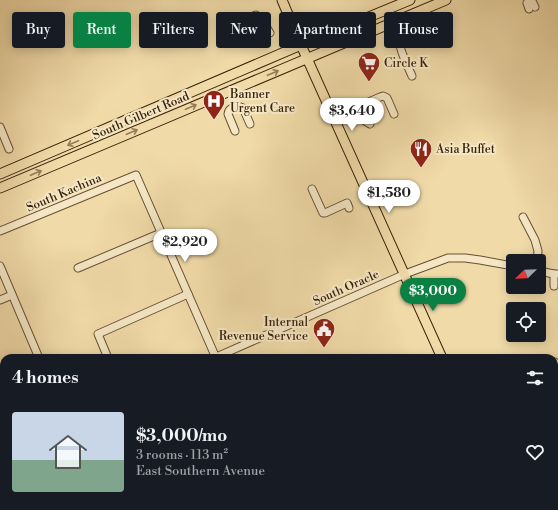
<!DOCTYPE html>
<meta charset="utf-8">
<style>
:root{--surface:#171b24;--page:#20242c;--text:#f1f3f6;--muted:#9ea1a6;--accent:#0b8043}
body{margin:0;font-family:"Libre Bodoni",serif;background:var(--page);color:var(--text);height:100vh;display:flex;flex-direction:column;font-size:15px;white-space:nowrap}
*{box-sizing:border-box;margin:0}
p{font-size:13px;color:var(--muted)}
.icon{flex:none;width:22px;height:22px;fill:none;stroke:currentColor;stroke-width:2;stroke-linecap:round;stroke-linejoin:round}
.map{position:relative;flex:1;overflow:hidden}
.panel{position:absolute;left:0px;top:354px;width:558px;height:156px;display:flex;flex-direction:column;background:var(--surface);border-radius:12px 12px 0 0;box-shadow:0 2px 10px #0003}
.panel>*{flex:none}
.guide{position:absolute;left:12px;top:12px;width:534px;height:36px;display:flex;gap:8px}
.needle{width:26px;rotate:247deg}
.buttons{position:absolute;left:506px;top:254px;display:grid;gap:8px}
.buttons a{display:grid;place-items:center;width:40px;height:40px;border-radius:4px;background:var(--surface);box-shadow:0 2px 10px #0003;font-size:20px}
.price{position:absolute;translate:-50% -34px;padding:0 9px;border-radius:14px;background:#fff;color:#222;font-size:13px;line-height:26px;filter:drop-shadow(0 1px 2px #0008)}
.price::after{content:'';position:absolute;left:50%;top:24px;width:12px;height:9px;margin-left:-6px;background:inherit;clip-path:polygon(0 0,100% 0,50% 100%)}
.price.selected{background:var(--accent);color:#fff}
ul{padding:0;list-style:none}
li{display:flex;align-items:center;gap:12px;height:100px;padding:0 12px}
li span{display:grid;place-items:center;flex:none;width:112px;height:80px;border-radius:4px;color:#555}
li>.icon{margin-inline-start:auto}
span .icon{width:48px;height:48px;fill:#fffc;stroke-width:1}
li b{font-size:17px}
h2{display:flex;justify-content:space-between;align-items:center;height:48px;padding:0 12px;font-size:17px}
.chip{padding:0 14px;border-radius:4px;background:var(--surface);box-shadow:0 2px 10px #0003;font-size:14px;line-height:36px}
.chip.selected{background:var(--accent);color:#fff}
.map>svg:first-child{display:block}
</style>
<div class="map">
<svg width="558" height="510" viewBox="0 0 558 510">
<rect width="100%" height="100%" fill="#f0daa8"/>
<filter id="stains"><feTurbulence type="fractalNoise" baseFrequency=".005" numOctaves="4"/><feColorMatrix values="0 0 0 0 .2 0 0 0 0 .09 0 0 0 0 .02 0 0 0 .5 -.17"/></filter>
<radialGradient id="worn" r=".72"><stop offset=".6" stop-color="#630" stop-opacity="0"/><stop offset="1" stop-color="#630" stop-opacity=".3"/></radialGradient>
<g fill="#babf87" stroke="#7a7048">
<polygon points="138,506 153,506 155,510 130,510"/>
<polygon points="336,506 446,506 447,507 448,506 463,506 465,510 337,510"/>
</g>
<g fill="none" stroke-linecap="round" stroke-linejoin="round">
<g stroke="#675031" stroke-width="9">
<g id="minor">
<polyline points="532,1 535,7"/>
<polyline points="527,3 529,9"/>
<polyline points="227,27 256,15 261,18 270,33"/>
<path d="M412 76C409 69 396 43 400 37 402 33 409 31 414 29L417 30"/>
<path d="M370 124C363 120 359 117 359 108L362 105 380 97 383 96 387 98 394 114"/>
<polyline points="0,127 9,149"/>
<path d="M235 131 228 114C229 107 237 105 243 108L250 124"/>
<polyline points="312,189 323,213 325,213 347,203 349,208"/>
<polyline points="523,217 535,240 538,251 537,261"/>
<polyline points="0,231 136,175 216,358"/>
<polyline points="0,266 39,358"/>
<polyline points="78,268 161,233"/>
<polyline points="539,271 554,274 558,274"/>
<polyline points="554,286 554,274"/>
<polyline points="0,300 12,295"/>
<polyline points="108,358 98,334 188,294"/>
<polyline points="214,358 405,274 440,261 448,258 465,258 480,260 513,266"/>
<polyline points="555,362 558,370"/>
<polyline points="0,431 4,440"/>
<polyline points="554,443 558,442"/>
<polyline points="19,510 27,506"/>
</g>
</g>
<g stroke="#392209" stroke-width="11">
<g id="major">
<polyline points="282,0 301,45 442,358"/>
<polyline points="0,174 301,45 410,0"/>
<polyline points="0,188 446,0"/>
<polyline points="508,506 510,510"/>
</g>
</g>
<use href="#minor" stroke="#f5e7c6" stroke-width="7"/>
<use href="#major" stroke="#f0daa8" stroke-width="9"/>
</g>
<defs><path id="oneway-shaft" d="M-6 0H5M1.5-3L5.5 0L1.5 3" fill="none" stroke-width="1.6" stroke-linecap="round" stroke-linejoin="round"/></defs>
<g stroke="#947e58">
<use href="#oneway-shaft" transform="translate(273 73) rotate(-23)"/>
<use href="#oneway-shaft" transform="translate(191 107) rotate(-23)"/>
<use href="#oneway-shaft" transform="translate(132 132) rotate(-23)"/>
<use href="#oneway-shaft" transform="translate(73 143) rotate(157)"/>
<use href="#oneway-shaft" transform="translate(36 173) rotate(-23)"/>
</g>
<defs>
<g id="supermarket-pin" transform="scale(1.15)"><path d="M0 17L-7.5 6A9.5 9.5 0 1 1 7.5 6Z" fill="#8f2418" stroke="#f5e7c6"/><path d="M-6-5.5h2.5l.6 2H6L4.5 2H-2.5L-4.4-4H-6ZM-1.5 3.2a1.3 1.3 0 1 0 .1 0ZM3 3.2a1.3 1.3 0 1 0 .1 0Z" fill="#fff"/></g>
<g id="hospital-pin" transform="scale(1.15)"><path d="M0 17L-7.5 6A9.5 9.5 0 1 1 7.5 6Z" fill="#8f2418" stroke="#f5e7c6"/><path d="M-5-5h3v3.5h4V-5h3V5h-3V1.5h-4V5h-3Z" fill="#fff"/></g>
<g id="restaurant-pin" transform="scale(1.15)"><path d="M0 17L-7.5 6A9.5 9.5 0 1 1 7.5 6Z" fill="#8f2418" stroke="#f5e7c6"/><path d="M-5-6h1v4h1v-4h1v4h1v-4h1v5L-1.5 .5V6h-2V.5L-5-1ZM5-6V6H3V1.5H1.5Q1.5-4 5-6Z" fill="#fff"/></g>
<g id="civic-pin" transform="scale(1.15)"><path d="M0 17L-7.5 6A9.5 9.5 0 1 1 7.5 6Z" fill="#8f2418" stroke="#f5e7c6"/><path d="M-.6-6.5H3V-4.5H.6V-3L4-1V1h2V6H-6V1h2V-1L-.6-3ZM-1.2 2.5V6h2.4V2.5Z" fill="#fff"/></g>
</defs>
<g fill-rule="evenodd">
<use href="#supermarket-pin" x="369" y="63"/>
<use href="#hospital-pin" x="214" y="101"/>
<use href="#restaurant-pin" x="421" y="149"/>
<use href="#civic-pin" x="324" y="329"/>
</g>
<g text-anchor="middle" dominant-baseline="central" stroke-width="4" stroke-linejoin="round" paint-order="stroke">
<g font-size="12" fill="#392209" stroke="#f5e7c6" text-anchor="start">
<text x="384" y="63">Circle K</text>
<text x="230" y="94">Banner<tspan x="230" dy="14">Urgent Care</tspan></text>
<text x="436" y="149">Asia Buffet</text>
<text x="308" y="322" text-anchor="end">Internal<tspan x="308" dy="14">Revenue Service</tspan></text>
</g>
<g font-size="12" fill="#392209" stroke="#f5e7c6">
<text transform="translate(141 116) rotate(-23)">South Gilbert Road</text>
<text transform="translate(64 193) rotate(-23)">South Kachina</text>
<text transform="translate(346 288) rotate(-24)">South Oracle</text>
</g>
</g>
<rect width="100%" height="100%" filter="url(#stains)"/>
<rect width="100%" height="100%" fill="url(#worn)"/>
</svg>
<div class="buttons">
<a><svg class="needle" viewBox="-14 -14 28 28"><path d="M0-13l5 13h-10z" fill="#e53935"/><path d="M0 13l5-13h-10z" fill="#9ea1a6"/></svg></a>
<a><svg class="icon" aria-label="locate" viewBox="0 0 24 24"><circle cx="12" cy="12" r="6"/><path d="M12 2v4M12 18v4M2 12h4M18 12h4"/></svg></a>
</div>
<b class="price" style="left:352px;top:132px">$3,640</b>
<b class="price" style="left:389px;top:214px">$1,580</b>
<b class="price" style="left:185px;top:263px">$2,920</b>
<b class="price selected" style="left:433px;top:312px">$3,000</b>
<div class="guide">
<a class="chip">Buy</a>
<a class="chip selected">Rent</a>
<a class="chip">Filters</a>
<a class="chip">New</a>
<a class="chip">Apartment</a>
<a class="chip">House</a>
</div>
<section class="panel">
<h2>4 homes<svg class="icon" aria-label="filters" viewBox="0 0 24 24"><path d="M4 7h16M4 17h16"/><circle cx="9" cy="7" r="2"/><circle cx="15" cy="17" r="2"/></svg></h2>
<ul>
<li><span style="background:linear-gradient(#c9d6e8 60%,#7fa58c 0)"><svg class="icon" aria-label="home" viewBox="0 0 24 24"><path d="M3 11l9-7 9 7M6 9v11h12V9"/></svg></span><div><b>$3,000/mo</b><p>3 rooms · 113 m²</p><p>East Southern Avenue</p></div><svg class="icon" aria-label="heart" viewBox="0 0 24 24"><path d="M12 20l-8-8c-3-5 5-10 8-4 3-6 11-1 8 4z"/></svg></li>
</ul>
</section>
</div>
